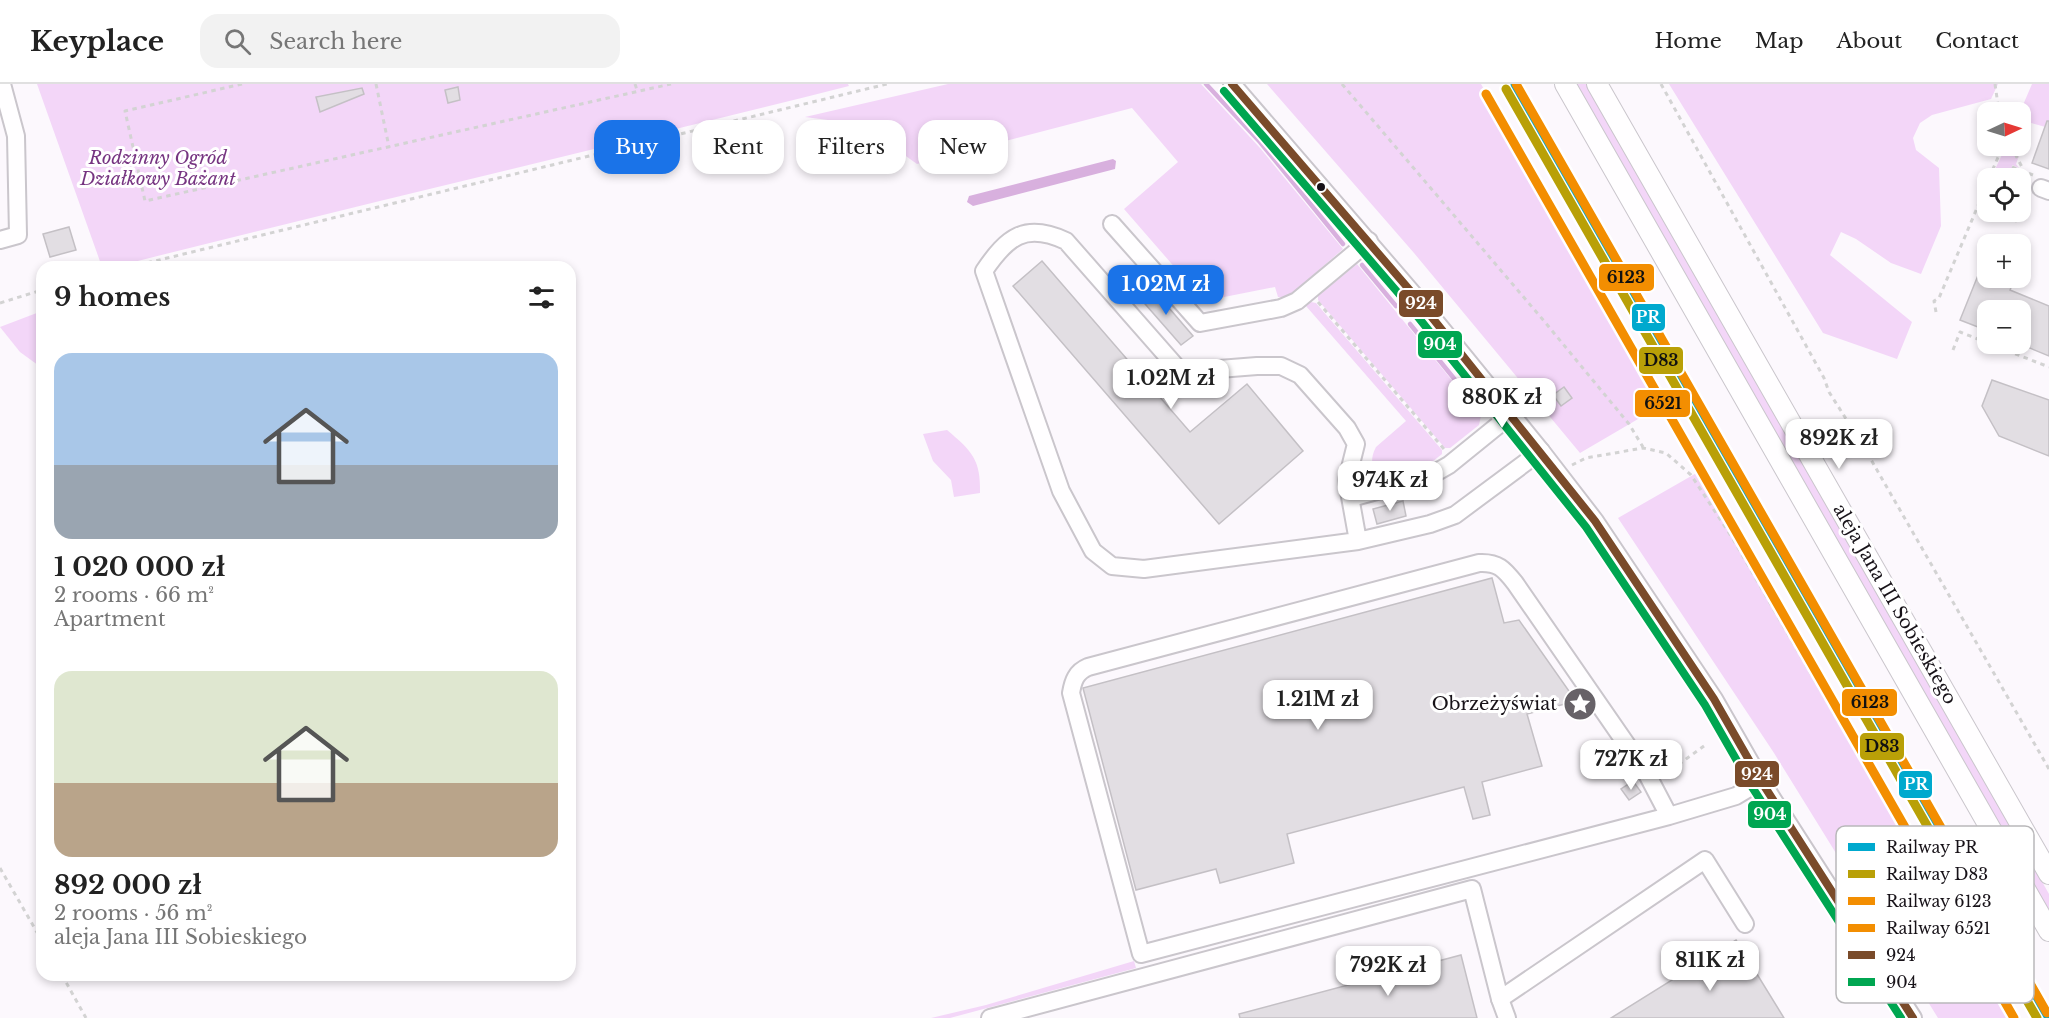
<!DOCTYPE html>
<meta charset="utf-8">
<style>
:root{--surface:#fff;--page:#f2f2f2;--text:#222;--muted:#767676;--line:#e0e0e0;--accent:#1a73e8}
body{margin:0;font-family:"Libre Baskerville",serif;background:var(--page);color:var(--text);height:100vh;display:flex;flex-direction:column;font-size:22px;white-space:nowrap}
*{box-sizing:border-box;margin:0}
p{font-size:20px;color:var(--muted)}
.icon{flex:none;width:33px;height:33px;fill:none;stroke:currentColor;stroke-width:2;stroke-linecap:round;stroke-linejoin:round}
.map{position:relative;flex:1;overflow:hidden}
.side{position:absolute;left:36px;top:177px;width:540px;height:720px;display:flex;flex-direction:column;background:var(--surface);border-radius:18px;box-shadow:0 3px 9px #0003}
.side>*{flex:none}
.hud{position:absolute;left:594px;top:36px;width:570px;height:54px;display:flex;gap:12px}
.needle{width:39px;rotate:86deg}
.controls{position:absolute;left:1977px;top:18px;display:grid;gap:12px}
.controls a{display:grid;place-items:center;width:54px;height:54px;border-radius:12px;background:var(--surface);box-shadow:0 3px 9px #0003;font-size:30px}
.price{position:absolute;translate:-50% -51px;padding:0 14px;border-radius:12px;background:#fff;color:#222;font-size:20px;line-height:39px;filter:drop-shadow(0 2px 3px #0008)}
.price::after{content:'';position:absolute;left:50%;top:36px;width:18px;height:14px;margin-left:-9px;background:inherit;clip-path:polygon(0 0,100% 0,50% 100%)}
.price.current{background:var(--accent);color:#fff}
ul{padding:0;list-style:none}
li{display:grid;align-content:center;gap:12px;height:318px;padding:0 18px}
li span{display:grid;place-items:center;height:186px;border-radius:18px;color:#555}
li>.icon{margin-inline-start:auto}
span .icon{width:108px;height:108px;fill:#fffc;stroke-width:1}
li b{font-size:26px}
h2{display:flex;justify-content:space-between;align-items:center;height:72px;padding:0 18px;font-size:26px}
.tag{padding:0 21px;border-radius:18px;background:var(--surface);box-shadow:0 3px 9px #0003;font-size:21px;line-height:54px}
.tag.current{background:var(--accent);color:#fff}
header{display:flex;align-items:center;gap:36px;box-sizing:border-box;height:84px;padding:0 30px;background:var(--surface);border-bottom:2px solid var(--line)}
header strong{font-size:28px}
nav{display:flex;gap:33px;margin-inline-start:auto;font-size:21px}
.search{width:420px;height:54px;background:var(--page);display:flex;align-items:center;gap:15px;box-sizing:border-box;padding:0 21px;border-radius:18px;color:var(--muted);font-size:22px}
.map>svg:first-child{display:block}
</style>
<header>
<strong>Keyplace</strong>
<div class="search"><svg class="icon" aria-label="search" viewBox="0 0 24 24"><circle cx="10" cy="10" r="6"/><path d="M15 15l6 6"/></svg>Search here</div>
<nav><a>Home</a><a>Map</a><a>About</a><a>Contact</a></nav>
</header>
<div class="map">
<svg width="2049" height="934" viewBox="0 0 2049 934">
<rect width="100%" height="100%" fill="#fcf8fd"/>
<g fill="#f3d6f8">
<path d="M37 0H848L849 2C604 64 358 121 114 183H102Z"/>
<polygon points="948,0 1201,0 1260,64 1343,165 1288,213 1278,213 1275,203 1204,217 1124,125 1178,78 1132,24 917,80 882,55 843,38 805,33"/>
<polygon points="1267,0 1481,0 1662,321 1580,369 1414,169"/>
<path d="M1576 0H1587C1741 270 1894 540 2049 810V828Z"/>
<polygon points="1669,0 1998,0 1991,15 1932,31 1920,39 1913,54 1916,66 1939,84 1941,142 1921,190 1891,179 1856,155 1841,148 1830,171 1912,238 1897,275 1823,249"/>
<polygon points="2032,0 2049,0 2049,44 2031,39 2016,80 2019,84 2012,81 2013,94 1991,94 2006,62 2020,62 2020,28"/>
<polygon points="1357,180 1481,332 1479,341 1450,364 1445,364 1318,216 1318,212"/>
<path d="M1311 218 1316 219 1442 366V370L1432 378 1408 382 1375 393C1372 381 1370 374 1376 363L1406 337 1306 222Z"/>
<polygon points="42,227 42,284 20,268 0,243"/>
<path d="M947 346C972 367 981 376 980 409L954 413 951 396 933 377 923 350Z"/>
<polygon points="1700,387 2016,934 1938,934 1774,669 1618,434"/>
<polygon points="1134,877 1136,884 950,934 931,934 986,921"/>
</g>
<polygon fill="#d8b0de" points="1113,75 1116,77 1115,85 973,122 967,118 969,112"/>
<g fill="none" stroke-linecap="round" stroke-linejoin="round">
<g stroke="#d8b0de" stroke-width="4.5">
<polyline points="1206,0 1260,58 1343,160"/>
<polyline points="1362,181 1396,222"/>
<polyline points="1410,240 1477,323"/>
</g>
</g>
<g fill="#e2dee3" stroke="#c4c0c5" stroke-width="1.5">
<polygon points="458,3 460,16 448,19 445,6"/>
<polygon points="362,4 364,10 320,28 316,13"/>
<polygon points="2047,37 2049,37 2049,85 2032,79"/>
<polygon points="69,143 76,166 50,173 43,150"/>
<polygon points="1987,169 1988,194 2015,194 2010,206 2049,222 2049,272 2020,260 2020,226 1988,226 1988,247 1960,236"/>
<polygon points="1042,177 1190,348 1247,300 1303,367 1219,440 1013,202"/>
<polygon points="1151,203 1193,252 1181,261 1139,213"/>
<polygon points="1992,296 2049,316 2049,372 1999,352 1982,322"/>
<polygon points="1564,303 1572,314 1561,322 1553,311"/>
<polygon points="1403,417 1406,432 1377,440 1373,425"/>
<polygon points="1492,494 1504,539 1519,536 1576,617 1527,630 1542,682 1482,698 1490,731 1473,735 1464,703 1287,750 1294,779 1220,799 1216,785 1136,806 1083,604"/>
<polygon points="1633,697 1641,708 1629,716 1621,705"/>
<polygon points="1736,856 1784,934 1611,934"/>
<polygon points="1461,871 1477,934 1240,934 1239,930"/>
</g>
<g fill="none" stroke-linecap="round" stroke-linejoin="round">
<g stroke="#cac6cc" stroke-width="20">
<g id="minor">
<polyline points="1232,0 1414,211 1541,367 1595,437 1714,615 1761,697 1913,934"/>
<polyline points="2041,104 2049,107"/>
<polyline points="1112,140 1200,239 1281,224 1297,217 1369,157"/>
<polyline points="0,156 18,151 16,52 2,0"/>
<polyline points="1351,414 1428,393 1449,381 1512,330"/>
<path d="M1358 457 1347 396 1356 360 1347 344 1300 291 1281 282H1257L1181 288 1066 157C1025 138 1007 153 984 187L1061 407 1093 467 1112 482 1144 485 1358 457 1430 440 1455 431 1541 367"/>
<path d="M1669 732 1647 690 1515 499C1504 485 1498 478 1479 479L1088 583C1076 588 1073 597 1071 609L1141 870 1669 732 1736 712 1761 697"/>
<polyline points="1500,915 1705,776 1745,840"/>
<polyline points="990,934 1472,805 1500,915 1507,934"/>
</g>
</g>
<g stroke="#cac6cc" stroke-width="22">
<g id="major">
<polyline points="1565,0 2049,847"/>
<polyline points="1597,0 2049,790"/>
</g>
</g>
<g stroke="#d3d3d3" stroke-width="3" stroke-dasharray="4.5 4.5" stroke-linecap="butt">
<polyline points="242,0 125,27 145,117 671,0"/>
<polyline points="376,0 389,63"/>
<polyline points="635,0 637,6"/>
<polyline points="1342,0 1544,237 1629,340 1643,363"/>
<polyline points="1661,0 1824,294 1829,308 1862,360 2049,685"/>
<polyline points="1995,0 1999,28"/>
<polyline points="2011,62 2023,85"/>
<polyline points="2012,83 2033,91"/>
<polyline points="1989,94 2003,62"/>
<polyline points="2013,128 2017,138"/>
<polyline points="130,183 887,0"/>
<polyline points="1318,218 1444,365"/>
<polyline points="0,219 42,206"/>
<polyline points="1936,228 1934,217 1939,214 1988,98"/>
<polyline points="1990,260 2049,283"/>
<polyline points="1953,266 1960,248 1988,259"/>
<polyline points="2009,267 2012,260"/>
<polyline points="1572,381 1586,374 1643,364 1666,369 1691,391 1733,455 2010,934"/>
<polyline points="1664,691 1704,662"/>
<polyline points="0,784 42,857"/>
<polyline points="62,891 86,934"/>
</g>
<use href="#minor" stroke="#fffeff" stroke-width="16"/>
<use href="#major" stroke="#fffeff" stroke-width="20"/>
<g stroke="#fff" stroke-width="12">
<polyline id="bus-1" points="1232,0 1414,211 1595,437 1714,615 1761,697 1913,934"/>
</g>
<g stroke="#fff" stroke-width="12">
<polyline id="bus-2" points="1224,7 1406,218 1586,443 1705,621 1752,703 1901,934"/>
</g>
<use href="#bus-1" stroke="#7a4b2a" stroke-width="8"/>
<use href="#bus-2" stroke="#00a651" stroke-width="8"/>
<g stroke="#fff" stroke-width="14">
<polyline id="rail-1" points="1515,0 2049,934"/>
</g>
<g stroke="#fff" stroke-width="14">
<polyline id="rail-2" points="1506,5 2037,934"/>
</g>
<g stroke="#fff" stroke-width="14">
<polyline id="rail-3" points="1516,0 2047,929"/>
</g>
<g stroke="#fff" stroke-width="14">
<polyline id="rail-4" points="1486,10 2014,934"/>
</g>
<use href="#rail-1" stroke="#00a9ce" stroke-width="9"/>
<use href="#rail-2" stroke="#b9a007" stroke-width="9"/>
<use href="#rail-3" stroke="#f38e01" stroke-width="9"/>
<use href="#rail-4" stroke="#f38e01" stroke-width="9"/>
</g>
<defs>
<g id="sight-disc" transform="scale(1.725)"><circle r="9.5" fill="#676268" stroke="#fff"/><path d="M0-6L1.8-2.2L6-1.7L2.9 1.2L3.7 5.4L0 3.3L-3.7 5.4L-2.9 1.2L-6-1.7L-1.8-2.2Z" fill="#fff"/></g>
</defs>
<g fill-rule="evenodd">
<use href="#sight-disc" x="1580" y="620"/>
</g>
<circle fill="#171218" stroke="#fff" stroke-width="2" cx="1321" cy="103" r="5"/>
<g text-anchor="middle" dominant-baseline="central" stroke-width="6" stroke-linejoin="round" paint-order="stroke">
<g font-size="18" font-style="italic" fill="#763481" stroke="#fff">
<text x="158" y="74">Rodzinny Ogród<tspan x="158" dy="21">Działkowy Bażant</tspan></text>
</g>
<g font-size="18" fill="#171218" stroke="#fff">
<text transform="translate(1895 520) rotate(60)">aleja Jana III Sobieskiego</text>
</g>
<g font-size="18" fill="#171218" stroke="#fff" text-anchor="end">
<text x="1557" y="620">Obrzeżyświat</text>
</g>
</g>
<rect x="1836" y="742" width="198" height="177" rx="9" fill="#fff" stroke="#b9b8ba" stroke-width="1.5"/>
<rect x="1848" y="759" width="27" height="8" fill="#00a9ce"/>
<rect x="1848" y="786" width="27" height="8" fill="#b9a007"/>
<rect x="1848" y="813" width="27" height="8" fill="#f38e01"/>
<rect x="1848" y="840" width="27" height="8" fill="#f38e01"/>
<rect x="1848" y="867" width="27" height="8" fill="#7a4b2a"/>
<rect x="1848" y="894" width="27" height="8" fill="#00a651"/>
<g font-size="16" fill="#171218">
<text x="1886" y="769">Railway PR</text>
<text x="1886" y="796">Railway D83</text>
<text x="1886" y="823">Railway 6123</text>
<text x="1886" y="850">Railway 6521</text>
<text x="1886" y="877">924</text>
<text x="1886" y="904">904</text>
</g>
<g stroke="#fff" stroke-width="2">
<rect x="1598" y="179" width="57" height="29" rx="6" fill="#f38e01"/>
<rect x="1398" y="205" width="46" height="29" rx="6" fill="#7a4b2a"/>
<rect x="1631" y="219" width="35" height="29" rx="6" fill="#00a9ce"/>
<rect x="1417" y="246" width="46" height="29" rx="6" fill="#00a651"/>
<rect x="1638" y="262" width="46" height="29" rx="6" fill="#b9a007"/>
<rect x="1634" y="305" width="57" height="29" rx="6" fill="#f38e01"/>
<rect x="1841" y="604" width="57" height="29" rx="6" fill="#f38e01"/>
<rect x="1859" y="648" width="46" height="29" rx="6" fill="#b9a007"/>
<rect x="1734" y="676" width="46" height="28" rx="6" fill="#7a4b2a"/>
<rect x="1898" y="686" width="35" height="29" rx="6" fill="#00a9ce"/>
<rect x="1747" y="716" width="45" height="29" rx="6" fill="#00a651"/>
</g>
<g font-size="16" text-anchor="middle" font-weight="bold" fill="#fff">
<text x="1421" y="225">924</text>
<text x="1648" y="239">PR</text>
<text x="1440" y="266">904</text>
<text x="1757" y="696">924</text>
<text x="1916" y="706">PR</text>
<text x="1770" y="736">904</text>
</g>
<g font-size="16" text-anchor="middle" font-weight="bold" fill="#111">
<text x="1626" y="199">6123</text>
<text x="1661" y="282">D83</text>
<text x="1663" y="325">6521</text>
<text x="1870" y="624">6123</text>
<text x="1882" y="668">D83</text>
</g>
</svg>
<div class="controls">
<a><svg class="needle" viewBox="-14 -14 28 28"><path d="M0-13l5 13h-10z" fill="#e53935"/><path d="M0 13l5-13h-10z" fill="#767676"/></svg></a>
<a><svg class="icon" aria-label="locate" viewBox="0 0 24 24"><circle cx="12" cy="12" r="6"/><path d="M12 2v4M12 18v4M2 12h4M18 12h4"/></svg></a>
<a>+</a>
<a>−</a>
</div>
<b class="price current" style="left:1166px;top:232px">1.02M zł</b>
<b class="price" style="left:1171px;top:326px">1.02M zł</b>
<b class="price" style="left:1502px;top:345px">880K zł</b>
<b class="price" style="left:1839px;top:386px">892K zł</b>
<b class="price" style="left:1390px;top:428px">974K zł</b>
<b class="price" style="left:1318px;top:647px">1.21M zł</b>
<b class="price" style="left:1631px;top:707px">727K zł</b>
<b class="price" style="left:1710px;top:908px">811K zł</b>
<b class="price" style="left:1388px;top:913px">792K zł</b>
<div class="hud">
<a class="tag current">Buy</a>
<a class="tag">Rent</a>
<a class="tag">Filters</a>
<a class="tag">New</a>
</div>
<section class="side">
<h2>9 homes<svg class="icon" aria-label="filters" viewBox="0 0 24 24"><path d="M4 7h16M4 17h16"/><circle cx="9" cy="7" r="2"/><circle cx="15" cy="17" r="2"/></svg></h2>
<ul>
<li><span style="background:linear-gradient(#a9c7e8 60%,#9aa5b1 0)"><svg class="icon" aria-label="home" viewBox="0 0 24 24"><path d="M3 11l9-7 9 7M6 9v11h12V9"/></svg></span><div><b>1 020 000 zł</b><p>2 rooms · 66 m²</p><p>Apartment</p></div></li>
<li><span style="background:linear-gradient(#dfe7d0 60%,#b9a48a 0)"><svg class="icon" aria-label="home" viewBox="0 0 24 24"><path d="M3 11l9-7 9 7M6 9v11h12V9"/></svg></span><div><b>892 000 zł</b><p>2 rooms · 56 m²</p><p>aleja Jana III Sobieskiego</p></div></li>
</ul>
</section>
</div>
